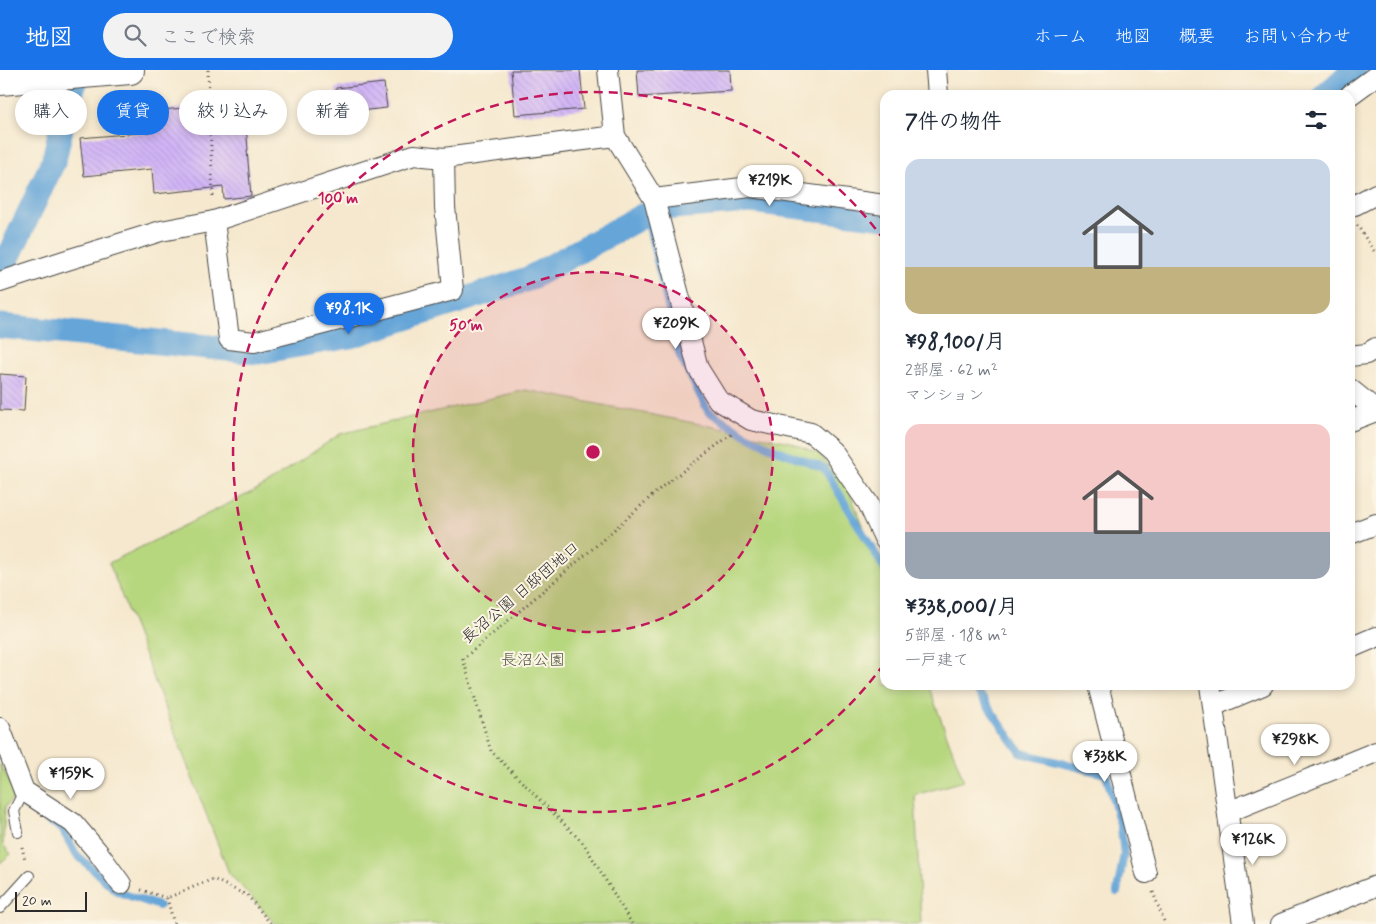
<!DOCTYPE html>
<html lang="ja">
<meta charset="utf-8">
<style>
:root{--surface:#fff;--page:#f2f2f3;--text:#1f2937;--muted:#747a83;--accent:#1a73e8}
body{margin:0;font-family:Mynerve,"Klee One",sans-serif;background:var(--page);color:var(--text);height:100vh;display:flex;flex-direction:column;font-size:19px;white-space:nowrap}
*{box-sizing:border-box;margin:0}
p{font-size:16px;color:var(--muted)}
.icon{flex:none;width:28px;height:28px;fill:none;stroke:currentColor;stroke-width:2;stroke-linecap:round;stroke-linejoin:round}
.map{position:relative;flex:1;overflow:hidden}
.panel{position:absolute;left:880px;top:20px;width:475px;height:600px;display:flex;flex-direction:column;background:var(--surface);border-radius:15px;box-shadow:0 2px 8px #0003}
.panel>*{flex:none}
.top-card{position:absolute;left:15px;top:20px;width:475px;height:45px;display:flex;gap:10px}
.scale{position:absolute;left:15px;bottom:12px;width:72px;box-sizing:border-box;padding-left:5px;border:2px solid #2b2b2b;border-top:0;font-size:14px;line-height:18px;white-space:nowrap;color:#2b2b2b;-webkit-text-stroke:4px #fcf5e5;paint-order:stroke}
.price{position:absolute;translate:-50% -42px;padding:0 11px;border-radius:18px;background:#fff;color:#222;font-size:16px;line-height:32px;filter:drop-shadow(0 1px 2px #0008)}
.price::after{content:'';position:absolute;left:50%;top:30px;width:15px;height:11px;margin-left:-8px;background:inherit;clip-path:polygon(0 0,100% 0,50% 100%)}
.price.current{background:var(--accent);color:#fff}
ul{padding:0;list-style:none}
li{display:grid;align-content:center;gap:10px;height:265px;padding:0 25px}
li span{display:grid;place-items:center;height:155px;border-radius:15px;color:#555}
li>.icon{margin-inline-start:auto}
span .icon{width:90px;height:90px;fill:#fffc;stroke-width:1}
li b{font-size:21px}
h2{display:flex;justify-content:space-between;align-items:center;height:60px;padding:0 25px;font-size:21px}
.pill{padding:0 18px;border-radius:22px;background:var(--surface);box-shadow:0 2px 8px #0003;font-size:18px;line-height:45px}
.pill.current{background:var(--accent);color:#fff}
header{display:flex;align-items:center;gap:30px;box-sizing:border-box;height:70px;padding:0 25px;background:var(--accent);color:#fff}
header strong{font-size:24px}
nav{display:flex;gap:28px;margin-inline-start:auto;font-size:18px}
.search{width:350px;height:45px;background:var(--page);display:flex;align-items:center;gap:12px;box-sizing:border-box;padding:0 18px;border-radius:28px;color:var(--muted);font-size:19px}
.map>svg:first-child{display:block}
</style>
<header>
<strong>地図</strong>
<div class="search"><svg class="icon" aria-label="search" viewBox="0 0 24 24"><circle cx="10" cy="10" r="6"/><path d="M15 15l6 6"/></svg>ここで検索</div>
<nav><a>ホーム</a><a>地図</a><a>概要</a><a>お問い合わせ</a></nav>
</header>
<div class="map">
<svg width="1376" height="854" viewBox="0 0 1376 854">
<defs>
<pattern id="building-back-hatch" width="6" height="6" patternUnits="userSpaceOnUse" patternTransform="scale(1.25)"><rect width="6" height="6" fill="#d2b5f7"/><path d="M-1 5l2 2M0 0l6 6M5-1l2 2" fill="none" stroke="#b49cd4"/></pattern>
</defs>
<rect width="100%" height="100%" fill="#fcf5e5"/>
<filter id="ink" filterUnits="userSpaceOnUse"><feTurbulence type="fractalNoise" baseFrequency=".02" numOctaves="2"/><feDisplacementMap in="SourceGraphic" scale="10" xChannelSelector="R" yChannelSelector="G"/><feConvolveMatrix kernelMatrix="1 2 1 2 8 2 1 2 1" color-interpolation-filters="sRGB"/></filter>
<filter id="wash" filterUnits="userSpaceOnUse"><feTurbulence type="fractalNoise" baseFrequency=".0096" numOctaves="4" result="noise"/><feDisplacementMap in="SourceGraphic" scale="20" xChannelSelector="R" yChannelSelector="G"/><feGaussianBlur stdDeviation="1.12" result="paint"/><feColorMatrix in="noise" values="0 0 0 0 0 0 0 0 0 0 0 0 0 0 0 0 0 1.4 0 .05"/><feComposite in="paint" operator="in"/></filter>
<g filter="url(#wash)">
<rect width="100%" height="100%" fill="#f5e8ce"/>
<g fill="#b7d77f" stroke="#718155">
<polygon points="526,320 791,372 819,384 849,421 885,510 885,615 928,615 964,711 915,725 921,854 276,854 229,803 109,493 262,417 340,364"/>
<polygon points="0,694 16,725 5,737 3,775 11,784 0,793"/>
</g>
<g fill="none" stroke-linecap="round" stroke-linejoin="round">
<g stroke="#65a5d8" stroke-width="8">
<polyline points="646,144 680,286 708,341 746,365 772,378 824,398 885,500"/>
<polyline points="973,615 1021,683 1106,704 1121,758 1124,784 1117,822"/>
<polyline points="27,737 62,759 76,784 118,822 159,836"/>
</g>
<g stroke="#65a5d8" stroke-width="25">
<polyline points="1326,25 1354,0"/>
<polyline points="673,137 751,131 885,147"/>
<polyline points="4,196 54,90 65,40 79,0"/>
<polyline points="0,256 258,282 350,266 528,209 646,144"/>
</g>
</g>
<g id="blocks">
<g fill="url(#building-back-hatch)">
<polygon points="511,0 580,0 584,39 515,45"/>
<polygon points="637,0 730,0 731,21 639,27"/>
<polygon points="384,13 387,38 339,43 336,18"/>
<polygon points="244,33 248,80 247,80 251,126 224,129 223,117 154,124 152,99 84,106 80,68 150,62 149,41"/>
<polygon points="0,304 26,306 24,341 0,340"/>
</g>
</g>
</g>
<g filter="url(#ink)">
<use href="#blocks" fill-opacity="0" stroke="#494743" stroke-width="1"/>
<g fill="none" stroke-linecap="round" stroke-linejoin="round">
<g stroke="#494743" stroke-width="12">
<g id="service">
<polyline points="18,762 14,741 24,721"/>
<polyline points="0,838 29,806"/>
</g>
</g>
<g stroke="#494743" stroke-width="22">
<g id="minor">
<polyline points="608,0 615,66 654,129 698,298 718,330 751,350 811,363 832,381 868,433 885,470"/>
<polyline points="936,0 938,25"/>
<polyline points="1350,25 1376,6"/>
<polyline points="654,129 750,117 885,135"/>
<polyline points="1350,134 1355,135 1376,124"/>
<polyline points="214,151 229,269 254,272 453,220 445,137 444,88"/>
<polyline points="0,212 64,191 161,161 214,151 414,85 444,88 615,66"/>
<polyline points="1350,286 1366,284 1376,278"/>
<polyline points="1350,319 1376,340"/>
<polyline points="1350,351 1376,341"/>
<polyline points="1350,464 1376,454"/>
<polyline points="1350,578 1376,567"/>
<polyline points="1098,615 1146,803"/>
<polyline points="1210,615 1243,854"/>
<polyline points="1213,636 1263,615"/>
<polyline points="0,658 24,721 73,753 97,781 121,814"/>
<polyline points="1228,742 1376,682"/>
<polyline points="1281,854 1376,816"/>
</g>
</g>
<g stroke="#494743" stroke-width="30">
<polyline id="secondary" points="0,11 130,0"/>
</g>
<g stroke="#494743" stroke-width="3" stroke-dasharray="1 4" stroke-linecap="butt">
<polyline points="208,0 213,129"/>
<polyline points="1357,155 1376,184"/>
<polyline points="22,777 25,790"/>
<polyline points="141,820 167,828 213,809 248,826 271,854"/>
<polyline points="1153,822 1165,854"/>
<polyline points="167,828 174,854"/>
<polyline points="632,854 584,774 491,681 463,589 597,475 663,416 732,364"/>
</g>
<use href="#service" stroke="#fff" stroke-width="10"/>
<use href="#minor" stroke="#fff" stroke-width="20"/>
<use href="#secondary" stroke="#fff" stroke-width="28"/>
</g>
</g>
<circle cx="593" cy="382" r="180" fill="#c2185b" fill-opacity=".12"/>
<g fill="none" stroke="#c2185b" stroke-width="2.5" stroke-dasharray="9 6">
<circle cx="593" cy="382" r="180"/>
<path d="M884 594A360 360 0 1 1 884 170"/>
</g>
<g text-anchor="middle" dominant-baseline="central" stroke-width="4" stroke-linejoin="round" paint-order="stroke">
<g font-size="16" fill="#2b2b2b" stroke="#fcf5e5">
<text transform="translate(521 523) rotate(-40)">長沼公園 日邸団地口</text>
</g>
<g font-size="16" fill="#4e5640" stroke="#fcf5e5">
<text x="533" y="590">長沼公園</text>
</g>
</g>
<circle cx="593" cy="382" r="8" fill="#c2185b" stroke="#fcf5e5" stroke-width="2.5"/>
<g font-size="15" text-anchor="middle" font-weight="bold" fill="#c2185b" stroke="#fcf5e5" stroke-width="4" stroke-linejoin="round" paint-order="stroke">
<text x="338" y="133">100 m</text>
<text x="466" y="260">50 m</text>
</g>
</svg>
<div class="scale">20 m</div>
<b class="price" style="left:770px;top:137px">¥219K</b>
<b class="price current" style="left:349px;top:265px">¥98.1K</b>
<b class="price" style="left:676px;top:280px">¥209K</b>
<b class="price" style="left:1295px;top:696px">¥298K</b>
<b class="price" style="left:1105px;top:713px">¥338K</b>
<b class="price" style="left:71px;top:730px">¥159K</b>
<b class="price" style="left:1253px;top:796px">¥126K</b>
<div class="top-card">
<a class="pill">購入</a>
<a class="pill current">賃貸</a>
<a class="pill">絞り込み</a>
<a class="pill">新着</a>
</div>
<section class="panel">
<h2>7件の物件<svg class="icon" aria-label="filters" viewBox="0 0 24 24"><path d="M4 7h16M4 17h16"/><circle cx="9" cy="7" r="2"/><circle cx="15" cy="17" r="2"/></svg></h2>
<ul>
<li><span style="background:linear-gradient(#c9d6e8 70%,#c2b280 0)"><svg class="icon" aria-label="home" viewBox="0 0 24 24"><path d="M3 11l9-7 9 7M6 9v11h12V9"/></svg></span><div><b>¥98,100/月</b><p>2部屋 · 62 m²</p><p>マンション</p></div></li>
<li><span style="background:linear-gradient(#f6c9c9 70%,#9aa5b1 0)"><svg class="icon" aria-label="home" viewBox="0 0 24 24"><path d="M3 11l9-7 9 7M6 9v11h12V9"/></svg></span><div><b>¥338,000/月</b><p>5部屋 · 188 m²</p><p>一戸建て</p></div></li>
</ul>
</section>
</div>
